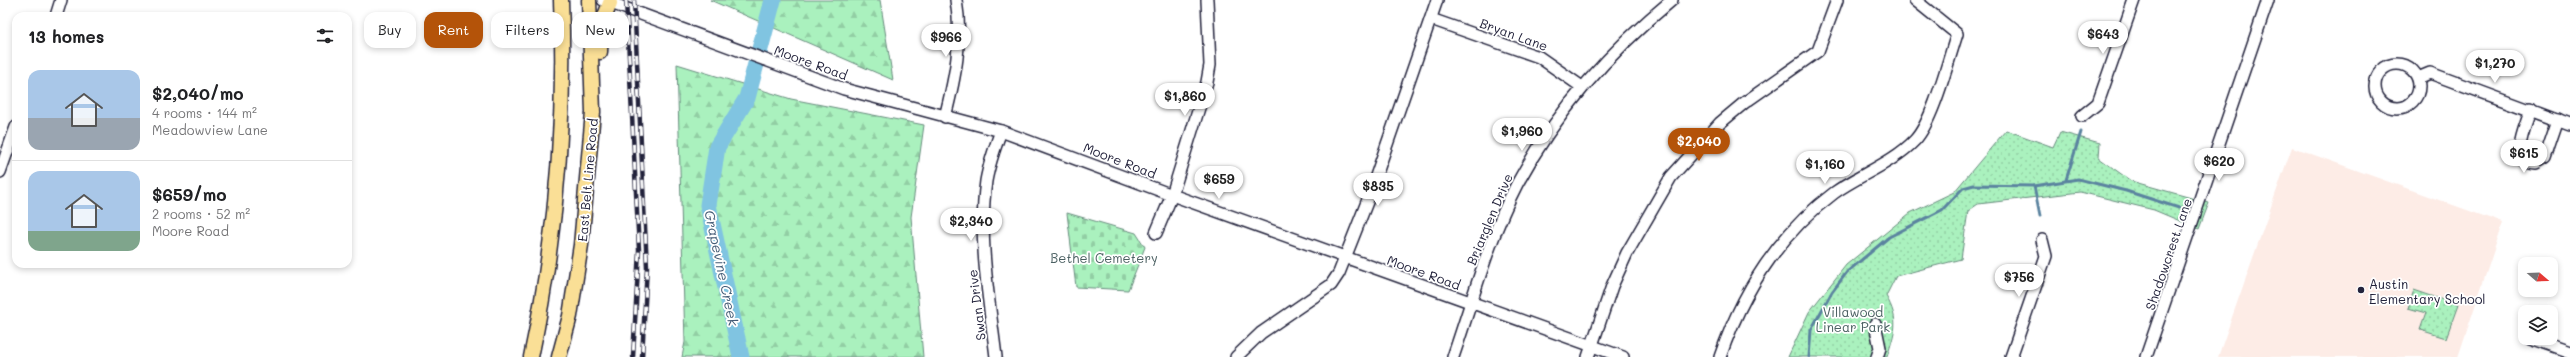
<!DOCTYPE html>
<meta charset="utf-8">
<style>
:root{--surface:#fff;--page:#f2f2f2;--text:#202124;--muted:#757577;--line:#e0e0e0;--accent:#b45309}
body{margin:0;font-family:Mali,sans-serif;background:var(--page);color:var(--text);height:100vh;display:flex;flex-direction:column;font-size:15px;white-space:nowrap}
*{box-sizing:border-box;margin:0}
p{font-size:13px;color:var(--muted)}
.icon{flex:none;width:22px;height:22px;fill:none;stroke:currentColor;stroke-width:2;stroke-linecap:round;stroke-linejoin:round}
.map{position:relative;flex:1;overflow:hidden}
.panel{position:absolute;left:12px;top:12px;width:340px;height:256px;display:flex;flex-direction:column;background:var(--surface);border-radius:12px;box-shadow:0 2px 6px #0003}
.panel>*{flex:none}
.guide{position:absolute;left:364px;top:12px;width:380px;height:36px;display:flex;gap:8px}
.needle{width:26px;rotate:109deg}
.tools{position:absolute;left:2518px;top:257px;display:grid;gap:8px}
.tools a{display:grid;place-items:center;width:40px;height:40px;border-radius:8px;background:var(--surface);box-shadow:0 2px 6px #0003;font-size:20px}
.price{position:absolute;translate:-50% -34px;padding:0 9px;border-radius:14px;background:#fff;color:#222;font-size:13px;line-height:26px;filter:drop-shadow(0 1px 2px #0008)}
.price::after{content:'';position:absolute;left:50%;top:24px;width:12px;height:9px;margin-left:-6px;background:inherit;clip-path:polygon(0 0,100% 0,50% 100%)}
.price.on{background:var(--accent);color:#fff}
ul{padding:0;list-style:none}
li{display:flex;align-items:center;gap:12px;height:100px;padding:0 16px}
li+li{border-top:1px solid var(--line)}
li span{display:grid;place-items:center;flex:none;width:112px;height:80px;border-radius:12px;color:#555}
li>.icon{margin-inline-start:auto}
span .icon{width:48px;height:48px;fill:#fffc;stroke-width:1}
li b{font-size:17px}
h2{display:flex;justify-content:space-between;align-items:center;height:48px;padding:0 16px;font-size:17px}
.pill{padding:0 14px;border-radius:12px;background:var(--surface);box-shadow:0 2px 6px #0003;font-size:14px;line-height:36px}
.pill.on{background:var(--accent);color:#fff}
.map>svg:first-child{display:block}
</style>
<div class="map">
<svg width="2570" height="357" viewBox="0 0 2570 357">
<defs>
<pattern id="grass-dots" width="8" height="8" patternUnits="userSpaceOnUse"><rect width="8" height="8" fill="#aaf1be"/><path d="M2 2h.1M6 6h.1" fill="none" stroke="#92cea4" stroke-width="1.8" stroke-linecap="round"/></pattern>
<pattern id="forest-firs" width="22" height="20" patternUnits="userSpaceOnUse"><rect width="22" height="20" fill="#aaf1be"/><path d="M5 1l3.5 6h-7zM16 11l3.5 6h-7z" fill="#92cea4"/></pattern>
<pattern id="cemetery-stones" width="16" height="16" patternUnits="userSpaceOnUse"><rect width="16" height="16" fill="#aaf1be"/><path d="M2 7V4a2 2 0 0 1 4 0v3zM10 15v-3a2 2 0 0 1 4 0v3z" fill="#92cea4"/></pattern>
</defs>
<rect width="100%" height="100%" fill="#fff"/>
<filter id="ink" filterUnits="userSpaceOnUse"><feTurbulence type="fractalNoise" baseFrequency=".025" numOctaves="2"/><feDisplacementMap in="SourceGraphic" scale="8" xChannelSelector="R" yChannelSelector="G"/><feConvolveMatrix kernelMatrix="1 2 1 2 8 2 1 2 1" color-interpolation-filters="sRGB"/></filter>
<g filter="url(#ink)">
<polygon fill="#fdece6" points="2292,147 2503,223 2458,357 2218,357"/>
<g fill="url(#grass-dots)" stroke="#668a7c">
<path d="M2006 130 2053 147 2060 132 2100 143 2099 158 2131 181 2209 203 2199 229 2154 210 2080 192 1978 204 1968 211 1961 259 1896 276 1886 296C1900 321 1895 331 1887 357H1788L1809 312 1846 265 1910 213 1954 192Z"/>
<polygon points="2414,290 2458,305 2446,338 2420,330 2426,313 2408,308"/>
</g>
<g fill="url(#forest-firs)" stroke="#668a7c">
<polygon points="710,0 880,0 893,80"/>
<polygon points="677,64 791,99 924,125 911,217 923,357 682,357 685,342"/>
</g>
<polygon fill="url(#cemetery-stones)" stroke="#668a7c" points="1067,213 1136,233 1145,247 1128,290 1076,287"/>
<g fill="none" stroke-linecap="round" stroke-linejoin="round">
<g stroke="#5a839f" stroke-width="3">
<polyline points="2066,180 2081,132"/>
<polyline points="2034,186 2040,216"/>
<polyline points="1809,357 1811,330 1832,292 1847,272 1889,237 1942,210 1963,188 1974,185 2034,186 2078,179 2126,191 2179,208"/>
</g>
<polyline stroke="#80c4e1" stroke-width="17" points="741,357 708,205 717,147 747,98 773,0"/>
<g stroke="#22223b" stroke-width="14">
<g id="minor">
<polyline points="603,0 844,89 1001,131 1172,195 1623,357"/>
<polyline points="56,16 61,0"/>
<polyline points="1431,19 1539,57 1582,87"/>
<circle cx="2397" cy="86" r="22"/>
<polyline points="2418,78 2430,73 2570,125"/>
<path d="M2531 109C2527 124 2506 163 2535 164L2545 158 2558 120"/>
<polyline points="2082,116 2098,103 2134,0"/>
<path d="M945 117C955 78 963 40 956 0"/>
<polyline points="0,172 16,127"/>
<polyline points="1156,233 1172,195 1207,82 1210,65 1207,0"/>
<polyline points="1875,324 1880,348 1877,357"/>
<polyline points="2530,338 2570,352"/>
<path d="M996 357C989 298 978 240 986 181 989 164 995 147 1001 131"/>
<polyline points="1236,357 1261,333 1331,285 1339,273 1367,202 1437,0"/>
<path d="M1453 357C1473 299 1489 238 1517 184 1556 112 1610 51 1672 0"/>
<polyline points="1588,357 1612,286 1627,253 1671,177 1720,123 1744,103 1818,51 1837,0"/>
<path d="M1720 357C1742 293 1779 234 1834 193 1859 175 1893 163 1915 140 1933 121 1948 61 1957 34L1915 0"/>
<polyline points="2011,357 2046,256 2042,240"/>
<polyline points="2146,357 2268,0"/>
</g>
</g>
<g stroke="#22223b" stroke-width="17">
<g id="major">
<polyline points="600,52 601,26 610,3"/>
<path d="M531 357C556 239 566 120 561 0"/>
<polyline points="559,357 570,316 581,245 593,112 589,0"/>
</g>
</g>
<use href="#minor" stroke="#fff" stroke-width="11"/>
<use href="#major" stroke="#fadf96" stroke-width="14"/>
<g stroke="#22223b" stroke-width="4.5">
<g id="rail">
<polyline points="626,0 639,250 633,357"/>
<polyline points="634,0 647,267 642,357"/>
</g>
</g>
<use href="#rail" stroke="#fff" stroke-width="3" stroke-dasharray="9" stroke-linecap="butt"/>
</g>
</g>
<circle fill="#22223b" stroke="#fff" stroke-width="1.5" cx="2361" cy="290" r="4"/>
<g text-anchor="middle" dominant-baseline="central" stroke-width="3.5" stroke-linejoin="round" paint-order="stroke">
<g font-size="13" fill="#22223b" stroke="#fff">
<text transform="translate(1514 34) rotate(20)">Bryan Lane</text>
<text transform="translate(811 62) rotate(20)">Moore Road</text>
<text transform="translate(1120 160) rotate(21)">Moore Road</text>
<text transform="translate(587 180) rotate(-85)">East Belt Line Road</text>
<text transform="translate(1489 219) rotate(-67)">Briarglen Drive</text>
<text transform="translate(2168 254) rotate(-71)">Shadowcrest Lane</text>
<text transform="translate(1424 272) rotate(20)">Moore Road</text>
<text transform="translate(976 305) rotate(-97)">Swan Drive</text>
</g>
<g font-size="13" fill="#4b6062" stroke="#fff">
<text x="1104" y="257">Bethel Cemetery</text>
<text x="1853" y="311">Villawood<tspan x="1853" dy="15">Linear Park</tspan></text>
</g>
<g font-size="13" fill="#22223b" stroke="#fff" text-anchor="start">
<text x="2369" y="283">Austin<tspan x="2369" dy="15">Elementary School</tspan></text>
</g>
<g font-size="14" font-style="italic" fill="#435b75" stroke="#fff">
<text transform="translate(722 268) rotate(78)">Grapevine Creek</text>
</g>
</g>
</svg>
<div class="tools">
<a><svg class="needle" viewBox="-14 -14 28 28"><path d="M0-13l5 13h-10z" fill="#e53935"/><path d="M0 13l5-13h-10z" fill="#757577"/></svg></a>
<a><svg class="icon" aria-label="layers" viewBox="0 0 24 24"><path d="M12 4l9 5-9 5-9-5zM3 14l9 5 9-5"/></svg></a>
</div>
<b class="price" style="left:2103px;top:55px">$643</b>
<b class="price" style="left:946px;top:58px">$966</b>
<b class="price" style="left:2495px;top:84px">$1,270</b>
<b class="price" style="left:1185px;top:117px">$1,860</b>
<b class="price" style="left:1522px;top:152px">$1,960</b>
<b class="price on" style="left:1699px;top:162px">$2,040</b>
<b class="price" style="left:2524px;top:174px">$615</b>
<b class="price" style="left:2219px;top:182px">$620</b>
<b class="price" style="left:1825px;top:185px">$1,160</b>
<b class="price" style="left:1219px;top:200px">$659</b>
<b class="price" style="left:1378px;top:207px">$835</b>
<b class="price" style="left:971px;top:242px">$2,340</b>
<b class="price" style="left:2019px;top:298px">$756</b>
<div class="guide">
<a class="pill">Buy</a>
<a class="pill on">Rent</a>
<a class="pill">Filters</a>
<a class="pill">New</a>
</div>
<section class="panel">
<h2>13 homes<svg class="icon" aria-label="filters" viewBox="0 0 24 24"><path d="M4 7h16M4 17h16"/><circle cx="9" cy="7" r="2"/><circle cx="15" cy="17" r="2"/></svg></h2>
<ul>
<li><span style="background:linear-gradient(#a9c7e8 60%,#9aa5b1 0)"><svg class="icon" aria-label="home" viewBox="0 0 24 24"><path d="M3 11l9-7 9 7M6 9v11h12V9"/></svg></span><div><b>$2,040/mo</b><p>4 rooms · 144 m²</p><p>Meadowview Lane</p></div></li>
<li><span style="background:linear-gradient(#a9c7e8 75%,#7fa58c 0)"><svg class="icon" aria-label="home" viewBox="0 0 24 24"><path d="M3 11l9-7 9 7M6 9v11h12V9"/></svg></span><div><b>$659/mo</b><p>2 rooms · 52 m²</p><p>Moore Road</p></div></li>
</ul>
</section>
</div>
